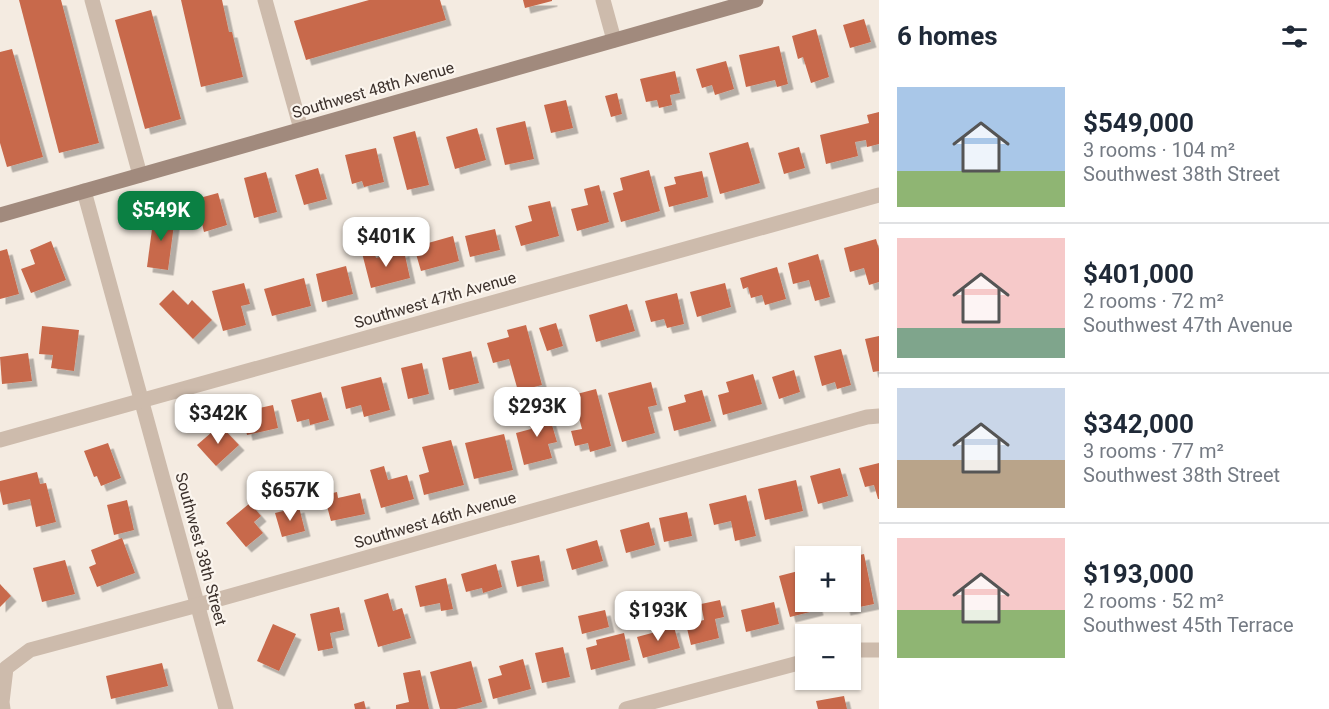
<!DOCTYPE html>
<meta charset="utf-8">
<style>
:root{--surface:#fff;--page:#f6f6f7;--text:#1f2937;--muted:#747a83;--line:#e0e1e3;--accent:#0b8043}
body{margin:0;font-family:Roboto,sans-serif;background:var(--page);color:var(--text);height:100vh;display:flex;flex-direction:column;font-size:22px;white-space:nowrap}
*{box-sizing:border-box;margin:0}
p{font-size:20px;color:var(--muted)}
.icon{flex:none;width:33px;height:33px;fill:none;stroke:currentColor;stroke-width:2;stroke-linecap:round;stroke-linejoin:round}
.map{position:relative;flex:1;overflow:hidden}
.panel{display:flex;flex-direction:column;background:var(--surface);width:450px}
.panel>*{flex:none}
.fabs{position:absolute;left:795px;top:546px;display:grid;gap:12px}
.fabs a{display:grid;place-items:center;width:66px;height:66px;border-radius:0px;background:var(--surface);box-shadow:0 2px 4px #0004;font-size:30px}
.price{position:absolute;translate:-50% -51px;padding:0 14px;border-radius:12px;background:#fff;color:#222;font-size:20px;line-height:39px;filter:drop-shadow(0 2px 3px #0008)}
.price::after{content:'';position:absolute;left:50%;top:36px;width:18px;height:14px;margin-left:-9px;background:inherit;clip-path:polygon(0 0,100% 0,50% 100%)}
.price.current{background:var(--accent);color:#fff}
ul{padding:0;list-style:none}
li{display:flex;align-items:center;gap:18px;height:150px;padding:0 18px}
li+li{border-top:2px solid var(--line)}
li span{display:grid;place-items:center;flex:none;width:168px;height:120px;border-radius:0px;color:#555}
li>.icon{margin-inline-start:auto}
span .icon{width:72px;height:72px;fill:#fffc;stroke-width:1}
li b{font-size:26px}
h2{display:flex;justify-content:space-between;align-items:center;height:72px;padding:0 18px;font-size:26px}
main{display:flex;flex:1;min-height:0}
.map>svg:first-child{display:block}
</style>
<main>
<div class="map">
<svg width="879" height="709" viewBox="0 0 879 709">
<defs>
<filter id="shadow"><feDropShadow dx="5.5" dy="5.5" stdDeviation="0" flood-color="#0004"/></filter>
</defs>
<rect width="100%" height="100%" fill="#f4ebe1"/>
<g fill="#c8694b" filter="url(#shadow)">
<polygon points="19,0 61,0 99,143 59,153"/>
<polygon points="181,0 222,0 229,32 232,32 243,77 201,87"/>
<polygon points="369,0 440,0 446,20 306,60 294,21"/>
<polygon points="523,0 552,0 552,1 525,8"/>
<polygon points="151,10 181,119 145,129 115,20"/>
<polygon points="864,19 871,42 850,48 843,25"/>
<polygon points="816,29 829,77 811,83 803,57 798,59 792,36"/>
<polygon points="779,46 788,84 777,87 775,80 746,87 739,55"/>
<polygon points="12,49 43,157 7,167 0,143 0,52"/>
<polygon points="726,61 734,89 715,95 712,85 702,88 696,69"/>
<polygon points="675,71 680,93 670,95 672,105 659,108 657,100 646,102 640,79"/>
<polygon points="617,93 622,114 611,117 605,96"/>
<polygon points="566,100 573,128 551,133 544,105"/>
<polygon points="879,112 879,144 867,147 866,140 855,142 858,156 826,164 820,135 869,123 867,115"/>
<polygon points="525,121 534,159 505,165 496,128"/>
<polygon points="477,128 486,160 455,169 446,137"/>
<polygon points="415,131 429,185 407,190 393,137"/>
<polygon points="748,142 760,183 720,194 709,153"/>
<polygon points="799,147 805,168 784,174 778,153"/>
<polygon points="376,148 384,182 364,187 362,181 352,184 345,155"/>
<polygon points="318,168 327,199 304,205 295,175"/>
<polygon points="649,170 660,211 621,222 613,193 623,190 620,178"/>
<polygon points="702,171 708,197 669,207 664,187 676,184 674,177"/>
<polygon points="266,172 277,212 254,218 244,178"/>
<polygon points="599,185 609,222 577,231 571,209 588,205 584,189"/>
<polygon points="218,193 227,225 204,232 196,199"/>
<polygon points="550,201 559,236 521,246 515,226 532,221 528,206"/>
<polygon points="154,214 175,217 168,270 147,267"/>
<polygon points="495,229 500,250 470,257 465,236"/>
<polygon points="453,236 459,261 421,271 414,247"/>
<polygon points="876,239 879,249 879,282 869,285 864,268 850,272 844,248"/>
<polygon points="51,241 66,280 31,293 21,269 35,264 30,250"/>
<polygon points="7,249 19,294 0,299 0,251"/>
<polygon points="374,250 376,258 404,251 410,278 371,288 362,253"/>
<polygon points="818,254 830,297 815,301 809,280 793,284 788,263"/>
<polygon points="346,266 353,294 322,302 316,274"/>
<polygon points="777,267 786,299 765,305 762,295 751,298 748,287 743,289 740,278"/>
<polygon points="304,278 311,306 272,316 264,289"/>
<polygon points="244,283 250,304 241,306 246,325 223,331 212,291"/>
<polygon points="725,283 731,307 697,317 690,292"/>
<polygon points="173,290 188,305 192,300 212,320 193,339 159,304"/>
<polygon points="677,293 684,324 667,328 664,319 651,322 645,301"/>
<polygon points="627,304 635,331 596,342 589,315"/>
<polygon points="556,323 563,346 547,351 539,328"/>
<polygon points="526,325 542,385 518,391 509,359 493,363 487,343 509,337 507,330"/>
<polygon points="42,326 79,330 74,371 51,368 53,355 39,354"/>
<polygon points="879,336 879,371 873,372 865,339"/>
<polygon points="841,349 851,385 837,389 835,382 822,386 814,356"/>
<polygon points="471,351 479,383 449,390 442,358"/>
<polygon points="28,353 32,381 2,384 0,357"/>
<polygon points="422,363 429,394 408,399 401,368"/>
<polygon points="794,370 800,392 779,399 772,377"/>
<polygon points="753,374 762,404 723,415 718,395 729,392 726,382"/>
<polygon points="381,377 390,410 364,417 361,405 346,409 341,387"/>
<polygon points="651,382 657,405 648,407 655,433 622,442 608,393"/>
<polygon points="596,389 611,446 590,452 588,443 575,446 571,431 582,429 573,395"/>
<polygon points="702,390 711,421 674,431 668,407 686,402 684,395"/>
<polygon points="321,392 329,420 310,425 309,419 297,422 291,400"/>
<polygon points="273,405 278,428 247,435 242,412"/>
<polygon points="547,408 557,442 548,444 552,458 524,465 516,433 531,429 526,413"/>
<polygon points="220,425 239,445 216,466 197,445"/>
<polygon points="504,434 513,470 474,479 465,443"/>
<polygon points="451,440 464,485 424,495 419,475 429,472 422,447"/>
<polygon points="108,443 121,478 101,486 97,476 94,477 84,451"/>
<polygon points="879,463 879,499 878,499 874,485 865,487 859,468"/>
<polygon points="384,466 388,480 407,475 414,499 381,508 370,470"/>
<polygon points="840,468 848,496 818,504 810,476"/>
<polygon points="37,472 40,484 46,483 56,522 36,527 30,499 3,505 0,491 0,481"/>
<polygon points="796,480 803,511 765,520 758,489"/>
<polygon points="337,492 338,498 360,493 365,514 331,521 324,495"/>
<polygon points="746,495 756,536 735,541 731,521 714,525 709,504"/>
<polygon points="127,500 134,530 114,535 107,505"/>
<polygon points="250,503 261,516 254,522 263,533 246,547 226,523"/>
<polygon points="299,507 305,531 282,537 275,513"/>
<polygon points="687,512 692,536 664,542 659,518"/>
<polygon points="649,522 655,545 626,553 620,530"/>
<polygon points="122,538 135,573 97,587 89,567 96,564 91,550"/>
<polygon points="597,540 603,561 572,570 566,549"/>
<polygon points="864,554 874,604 845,610 843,602 850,602 850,586 857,585 851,557"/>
<polygon points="539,555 544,581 517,587 511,561"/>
<polygon points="65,560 75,594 42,602 33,568"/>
<polygon points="496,564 502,587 483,593 482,588 466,592 461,574"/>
<polygon points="806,569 806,602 816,602 818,610 790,617 779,576"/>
<polygon points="446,578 453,609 441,611 440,603 420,607 415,586"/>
<polygon points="0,584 11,596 0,607"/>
<polygon points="388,593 393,611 402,608 411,638 378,647 364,600"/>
<polygon points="720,600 724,617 715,619 719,638 691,645 686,624 704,620 701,604"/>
<polygon points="774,602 779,624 746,632 741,610"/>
<polygon points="339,607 344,630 330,633 333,648 318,651 310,614"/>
<polygon points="605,610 609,627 582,634 578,616"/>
<polygon points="273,624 296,634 279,671 257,661"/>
<polygon points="674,627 680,648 643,658 637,637"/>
<polygon points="624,633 630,660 591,670 586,648 597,645 596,640"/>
<polygon points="563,647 570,677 542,683 535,653"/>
<polygon points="523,659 531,689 493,699 488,679 502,675 499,666"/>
<polygon points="471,661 482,702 456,709 440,709 430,672"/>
<polygon points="162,663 168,686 111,699 106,676"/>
<polygon points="420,670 429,709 396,709 396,705 409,702 403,673"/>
<polygon points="844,696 847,709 818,709 816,701"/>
<polygon points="364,701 366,709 355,709 354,704"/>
</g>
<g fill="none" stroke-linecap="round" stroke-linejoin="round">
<g stroke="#cdbbac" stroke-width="15">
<polyline points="92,0 140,175"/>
<polyline points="265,0 301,129"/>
<polyline points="603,0 614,40"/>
<polyline points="84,191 226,709"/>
<polyline points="0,440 879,195"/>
<polyline points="850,650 879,650"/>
<polyline points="3,709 2,702 6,668 30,650 198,605 867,417 879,416"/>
<polyline points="626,709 806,661"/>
</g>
<polyline stroke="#a18a7d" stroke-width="15" points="0,215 756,0"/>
</g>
<g text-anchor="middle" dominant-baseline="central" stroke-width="4.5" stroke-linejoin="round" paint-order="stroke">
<g font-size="16" fill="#3b302b" stroke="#fbf5ee">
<text transform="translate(373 90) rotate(-16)">Southwest 48th Avenue</text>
<text transform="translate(435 300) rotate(-16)">Southwest 47th Avenue</text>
<text transform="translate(435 520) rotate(-16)">Southwest 46th Avenue</text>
<text transform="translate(201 549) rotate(75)">Southwest 38th Street</text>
</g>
</g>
</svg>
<div class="fabs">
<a>+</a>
<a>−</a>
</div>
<b class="price current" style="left:161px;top:242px">$549K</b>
<b class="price" style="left:386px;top:268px">$401K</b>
<b class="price" style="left:537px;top:438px">$293K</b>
<b class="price" style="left:218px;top:445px">$342K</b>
<b class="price" style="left:290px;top:522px">$657K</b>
<b class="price" style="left:658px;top:642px">$193K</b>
</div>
<section class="panel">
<h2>6 homes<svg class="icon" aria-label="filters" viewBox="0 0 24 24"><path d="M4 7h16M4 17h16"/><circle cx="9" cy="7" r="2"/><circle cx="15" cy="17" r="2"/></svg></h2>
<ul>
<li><span style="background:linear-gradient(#a9c7e8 70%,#8fb573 0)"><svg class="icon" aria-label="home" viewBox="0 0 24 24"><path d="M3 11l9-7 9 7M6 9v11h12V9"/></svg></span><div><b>$549,000</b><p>3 rooms · 104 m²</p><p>Southwest 38th Street</p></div></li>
<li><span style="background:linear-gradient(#f6c9c9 75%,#7fa58c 0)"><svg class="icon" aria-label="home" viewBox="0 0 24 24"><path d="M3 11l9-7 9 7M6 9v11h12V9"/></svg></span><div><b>$401,000</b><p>2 rooms · 72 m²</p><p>Southwest 47th Avenue</p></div></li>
<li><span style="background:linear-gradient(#c9d6e8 60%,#b9a48a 0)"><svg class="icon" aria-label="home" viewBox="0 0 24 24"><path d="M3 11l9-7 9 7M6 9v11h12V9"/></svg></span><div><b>$342,000</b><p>3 rooms · 77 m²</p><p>Southwest 38th Street</p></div></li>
<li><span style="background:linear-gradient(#f6c9c9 60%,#8fb573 0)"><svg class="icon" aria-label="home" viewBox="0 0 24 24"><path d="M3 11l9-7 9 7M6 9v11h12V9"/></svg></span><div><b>$193,000</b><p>2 rooms · 52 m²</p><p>Southwest 45th Terrace</p></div></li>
</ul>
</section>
</main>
